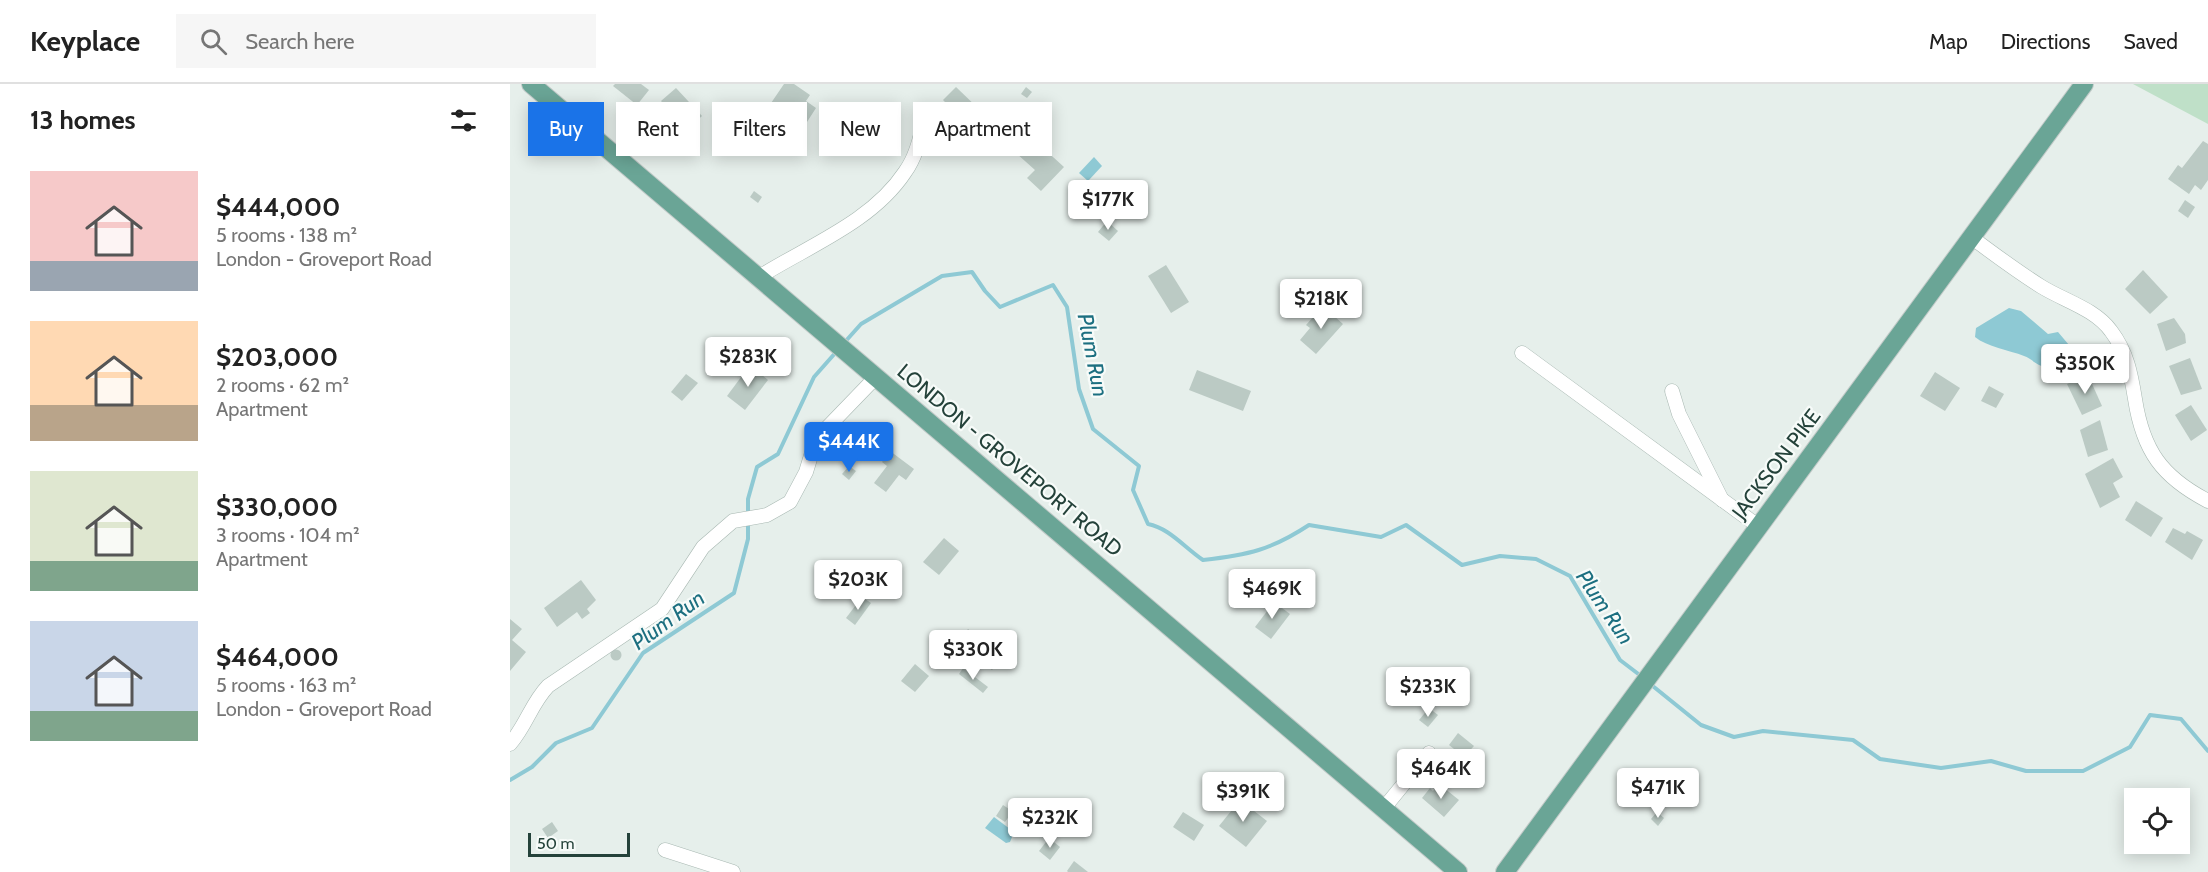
<!DOCTYPE html>
<meta charset="utf-8">
<style>
:root{--surface:#fff;--page:#f6f6f6;--text:#222;--muted:#767676;--line:#e0e0e0;--accent:#1a73e8}
body{margin:0;font-family:Cabin,sans-serif;background:var(--page);color:var(--text);height:100vh;display:flex;flex-direction:column;font-size:22px;white-space:nowrap}
*{box-sizing:border-box;margin:0}
p{font-size:20px;color:var(--muted)}
.icon{flex:none;width:33px;height:33px;fill:none;stroke:currentColor;stroke-width:2;stroke-linecap:round;stroke-linejoin:round}
.map{position:relative;flex:1;overflow:hidden}
.drawer{display:flex;flex-direction:column;background:var(--surface);width:510px}
.drawer>*{flex:none}
.hud{position:absolute;left:18px;top:18px;width:570px;height:54px;display:flex;gap:12px}
.controls{position:absolute;left:1614px;top:704px;display:grid;gap:12px}
.controls a{display:grid;place-items:center;width:66px;height:66px;border-radius:0px;background:var(--surface);box-shadow:0 3px 15px #0003;font-size:30px}
.scale{position:absolute;left:18px;bottom:15px;width:102px;box-sizing:border-box;padding-left:6px;border:3px solid #24423a;border-top:0;font-size:16px;line-height:21px;white-space:nowrap;color:#24423a;-webkit-text-stroke:4px #f7fbf9;paint-order:stroke}
.price{position:absolute;translate:-50% -51px;padding:0 14px;border-radius:6px;background:#fff;color:#222;font-size:20px;line-height:39px;filter:drop-shadow(0 2px 3px #0008)}
.price::after{content:'';position:absolute;left:50%;top:36px;width:18px;height:14px;margin-left:-9px;background:inherit;clip-path:polygon(0 0,100% 0,50% 100%)}
.price.selected{background:var(--accent);color:#fff}
ul{padding:0;list-style:none}
li{display:flex;align-items:center;gap:18px;height:150px;padding:0 30px}
li span{display:grid;place-items:center;flex:none;width:168px;height:120px;border-radius:0px;color:#555}
li>.icon{margin-inline-start:auto}
span .icon{width:72px;height:72px;fill:#fffc;stroke-width:1}
li b{font-size:26px}
h2{display:flex;justify-content:space-between;align-items:center;height:72px;padding:0 30px;font-size:26px}
.tag{padding:0 21px;border-radius:0px;background:var(--surface);box-shadow:0 3px 15px #0003;font-size:21px;line-height:54px}
.tag.selected{background:var(--accent);color:#fff}
header{display:flex;align-items:center;gap:36px;box-sizing:border-box;height:84px;padding:0 30px;background:var(--surface);border-bottom:2px solid var(--line)}
header strong{font-size:28px}
nav{display:flex;gap:33px;margin-inline-start:auto;font-size:21px}
.search{width:420px;height:54px;background:var(--page);display:flex;align-items:center;gap:15px;box-sizing:border-box;padding:0 21px;border-radius:0px;color:var(--muted);font-size:22px}
main{display:flex;flex:1;min-height:0}
.map>svg:first-child{display:block}
</style>
<header>
<strong>Keyplace</strong>
<div class="search"><svg class="icon" aria-label="search" viewBox="0 0 24 24"><circle cx="10" cy="10" r="6"/><path d="M15 15l6 6"/></svg>Search here</div>
<nav><a>Map</a><a>Directions</a><a>Saved</a></nav>
</header>
<main>
<section class="drawer">
<h2>13 homes<svg class="icon" aria-label="filters" viewBox="0 0 24 24"><path d="M4 7h16M4 17h16"/><circle cx="9" cy="7" r="2"/><circle cx="15" cy="17" r="2"/></svg></h2>
<ul>
<li><span style="background:linear-gradient(#f6c9c9 75%,#9aa5b1 0)"><svg class="icon" aria-label="home" viewBox="0 0 24 24"><path d="M3 11l9-7 9 7M6 9v11h12V9"/></svg></span><div><b>$444,000</b><p>5 rooms · 138 m²</p><p>London - Groveport Road</p></div></li>
<li><span style="background:linear-gradient(#ffd9b3 70%,#b9a48a 0)"><svg class="icon" aria-label="home" viewBox="0 0 24 24"><path d="M3 11l9-7 9 7M6 9v11h12V9"/></svg></span><div><b>$203,000</b><p>2 rooms · 62 m²</p><p>Apartment</p></div></li>
<li><span style="background:linear-gradient(#dfe7d0 75%,#7fa58c 0)"><svg class="icon" aria-label="home" viewBox="0 0 24 24"><path d="M3 11l9-7 9 7M6 9v11h12V9"/></svg></span><div><b>$330,000</b><p>3 rooms · 104 m²</p><p>Apartment</p></div></li>
<li><span style="background:linear-gradient(#c9d6e8 75%,#7fa58c 0)"><svg class="icon" aria-label="home" viewBox="0 0 24 24"><path d="M3 11l9-7 9 7M6 9v11h12V9"/></svg></span><div><b>$464,000</b><p>5 rooms · 163 m²</p><p>London - Groveport Road</p></div></li>
</ul>
</section>
<div class="map">
<svg width="1698" height="788" viewBox="0 0 1698 788">
<rect width="100%" height="100%" fill="#e6efeb"/>
<polygon fill="#bfe0c8" points="1623,0 1698,0 1698,40"/>
<g fill="#8ec9d4">
<polygon points="584,73 592,82 578,97 569,89"/>
<path d="M1499 224 1511 227 1538 250 1548 248 1559 261C1554 270 1550 279 1540 282 1529 285 1523 275 1514 272 1499 266 1477 263 1465 253L1466 244Z"/>
<polygon points="484,733 504,748 500,758 496,759 475,744"/>
</g>
<g fill="none" stroke-linecap="round" stroke-linejoin="round">
<g stroke="#8ec9d4" stroke-width="4">
<path d="M334 259 351 240 432 192 462 188 475 207 490 223 543 201 557 223 569 305 583 345 629 382 623 406 638 440C659 444 674 463 693 476 738 471 761 466 799 441L871 453 896 441 952 481 990 472 1026 475 1060 492 1110 576 1131 592"/>
<polyline points="238,431 238,415 247,383 268,370 304,293 327,267"/>
<polyline points="1139,599 1191,641 1224,653 1253,647 1343,656 1370,675 1431,684 1481,677 1516,687 1573,687 1620,663 1640,631 1671,635 1698,667"/>
<polyline points="0,696 22,683 46,659 82,644 133,569 224,509 238,455 238,438"/>
</g>
</g>
<g fill="#bbcac4">
<polygon points="105,0 131,0 139,6 127,21 103,2"/>
<polygon points="274,0 284,0 300,11 296,17 306,24 297,38 277,24 272,31 259,22"/>
<polygon points="446,3 473,29 459,43 433,16"/>
<polygon points="516,3 522,8 517,14 511,10"/>
<polygon points="166,4 192,32 176,46 151,17"/>
<polygon points="214,33 238,36 235,60 211,57"/>
<polygon points="521,53 554,83 531,107 517,94 525,86 506,69"/>
<polygon points="1693,57 1698,60 1698,96 1691,106 1685,101 1679,110 1658,95 1668,81 1672,84"/>
<polygon points="244,107 252,113 248,119 240,113"/>
<polygon points="1675,116 1685,123 1678,134 1668,127"/>
<polygon points="597,137 608,147 599,157 588,148"/>
<polygon points="656,181 679,218 661,229 638,192"/>
<polygon points="1633,186 1658,213 1640,230 1615,205"/>
<polygon points="813,222 833,240 806,270 790,256 800,244 796,241"/>
<polygon points="1664,234 1675,250 1676,259 1656,267 1647,240"/>
<polygon points="1680,274 1692,305 1671,311 1659,282"/>
<polygon points="240,281 258,296 235,326 217,312"/>
<polygon points="687,286 741,307 733,327 679,306"/>
<polygon points="1425,288 1450,304 1435,327 1410,312"/>
<polygon points="176,290 188,299 172,317 161,308"/>
<polygon points="1578,291 1592,322 1572,331 1557,300"/>
<polygon points="1479,302 1494,310 1486,324 1471,317"/>
<polygon points="1681,321 1697,346 1681,357 1665,331"/>
<polygon points="1590,336 1598,366 1578,373 1570,346"/>
<polygon points="380,367 404,385 396,396 389,391 376,408 364,399 377,382 372,378"/>
<polygon points="1603,374 1613,393 1603,399 1610,413 1590,424 1575,390"/>
<polygon points="339,382 346,387 339,396 332,390"/>
<polygon points="1626,417 1653,434 1641,453 1615,436"/>
<polygon points="1663,444 1675,450 1677,447 1693,456 1682,476 1655,458"/>
<polygon points="434,454 449,467 429,491 413,478"/>
<polygon points="356,481 363,483 360,492 354,490"/>
<polygon points="71,496 86,516 77,525 80,529 72,535 67,528 47,543 34,524"/>
<polygon points="352,513 361,519 345,541 336,534"/>
<polygon points="764,518 780,530 761,555 745,543"/>
<polygon points="0,535 12,545 2,556 16,568 0,587"/>
<polygon points="458,545 478,560 481,556 496,568 482,586 447,559"/>
<circle cx="106" cy="571" r="5.5"/>
<polygon points="405,580 419,592 405,608 391,597"/>
<polygon points="453,584 478,603 473,609 449,590"/>
<polygon points="919,624 928,631 918,643 909,636"/>
<polygon points="948,649 964,662 954,673 939,661"/>
<polygon points="929,700 949,716 934,733 912,714 920,704 923,707"/>
<polygon points="518,714 530,722 533,717 541,722 536,730 546,737 535,752 519,741 515,747 501,737 506,729 503,727 495,738 486,732 493,721 499,725 505,717 512,722"/>
<polygon points="730,716 757,737 736,763 709,742"/>
<polygon points="673,728 694,741 684,757 663,743"/>
<polygon points="1147,728 1154,734 1148,742 1141,735"/>
<polygon points="42,738 48,747 38,754 32,745"/>
<polygon points="539,754 550,763 540,776 529,767"/>
<polygon points="564,777 578,788 558,788 557,787"/>
</g>
<g fill="none" stroke-linecap="round" stroke-linejoin="round">
<g stroke="#a8b8b2" stroke-width="15">
<g id="minor">
<path d="M1461 153C1485 171 1508 188 1532 203 1555 217 1585 225 1601 247 1617 268 1621 290 1625 315 1633 367 1652 393 1698 417"/>
<path d="M249 193C298 162 362 138 395 88 408 70 411 48 417 27"/>
<polyline points="1012,269 1248,442"/>
<polyline points="1162,307 1169,330 1212,416"/>
<path d="M0 660C17 640 21 620 38 602L152 525 193 463 223 437 257 431 280 418 296 388 303 365 312 349 367 292"/>
<polyline points="874,724 919,669"/>
<polyline points="155,766 223,788"/>
</g>
</g>
<g stroke="#c2cac8" stroke-width="20">
<g id="major">
<polyline points="21,0 948,788"/>
<polyline points="995,788 1574,0"/>
</g>
</g>
<use href="#minor" stroke="#fff" stroke-width="14"/>
<use href="#major" stroke="#6aa596" stroke-width="18"/>
</g>
<g text-anchor="middle" dominant-baseline="central" stroke-width="4.5" stroke-linejoin="round" paint-order="stroke">
<g font-size="21" fill="#24423a" stroke="#f7fbf9">
<text transform="translate(500 376) rotate(40)">LONDON - GROVEPORT ROAD</text>
<text transform="translate(1266 380) rotate(-53)">JACKSON PIKE</text>
</g>
<g font-size="22" font-style="italic" fill="#1c6f80" stroke="#f7fbf9">
<text transform="translate(583 271) rotate(79)">Plum Run</text>
<text transform="translate(1095 523) rotate(56)">Plum Run</text>
<text transform="translate(158 536) rotate(-36)">Plum Run</text>
</g>
</g>
</svg>
<div class="controls">
<a><svg class="icon" aria-label="locate" viewBox="0 0 24 24"><circle cx="12" cy="12" r="6"/><path d="M12 2v4M12 18v4M2 12h4M18 12h4"/></svg></a>
</div>
<div class="scale">50 m</div>
<b class="price" style="left:598px;top:147px">$177K</b>
<b class="price" style="left:811px;top:246px">$218K</b>
<b class="price" style="left:238px;top:304px">$283K</b>
<b class="price" style="left:1575px;top:311px">$350K</b>
<b class="price selected" style="left:339px;top:389px">$444K</b>
<b class="price" style="left:348px;top:527px">$203K</b>
<b class="price" style="left:762px;top:536px">$469K</b>
<b class="price" style="left:463px;top:597px">$330K</b>
<b class="price" style="left:918px;top:634px">$233K</b>
<b class="price" style="left:931px;top:716px">$464K</b>
<b class="price" style="left:1148px;top:735px">$471K</b>
<b class="price" style="left:733px;top:739px">$391K</b>
<b class="price" style="left:540px;top:765px">$232K</b>
<div class="hud">
<a class="tag selected">Buy</a>
<a class="tag">Rent</a>
<a class="tag">Filters</a>
<a class="tag">New</a>
<a class="tag">Apartment</a>
</div>
</div>
</main>
